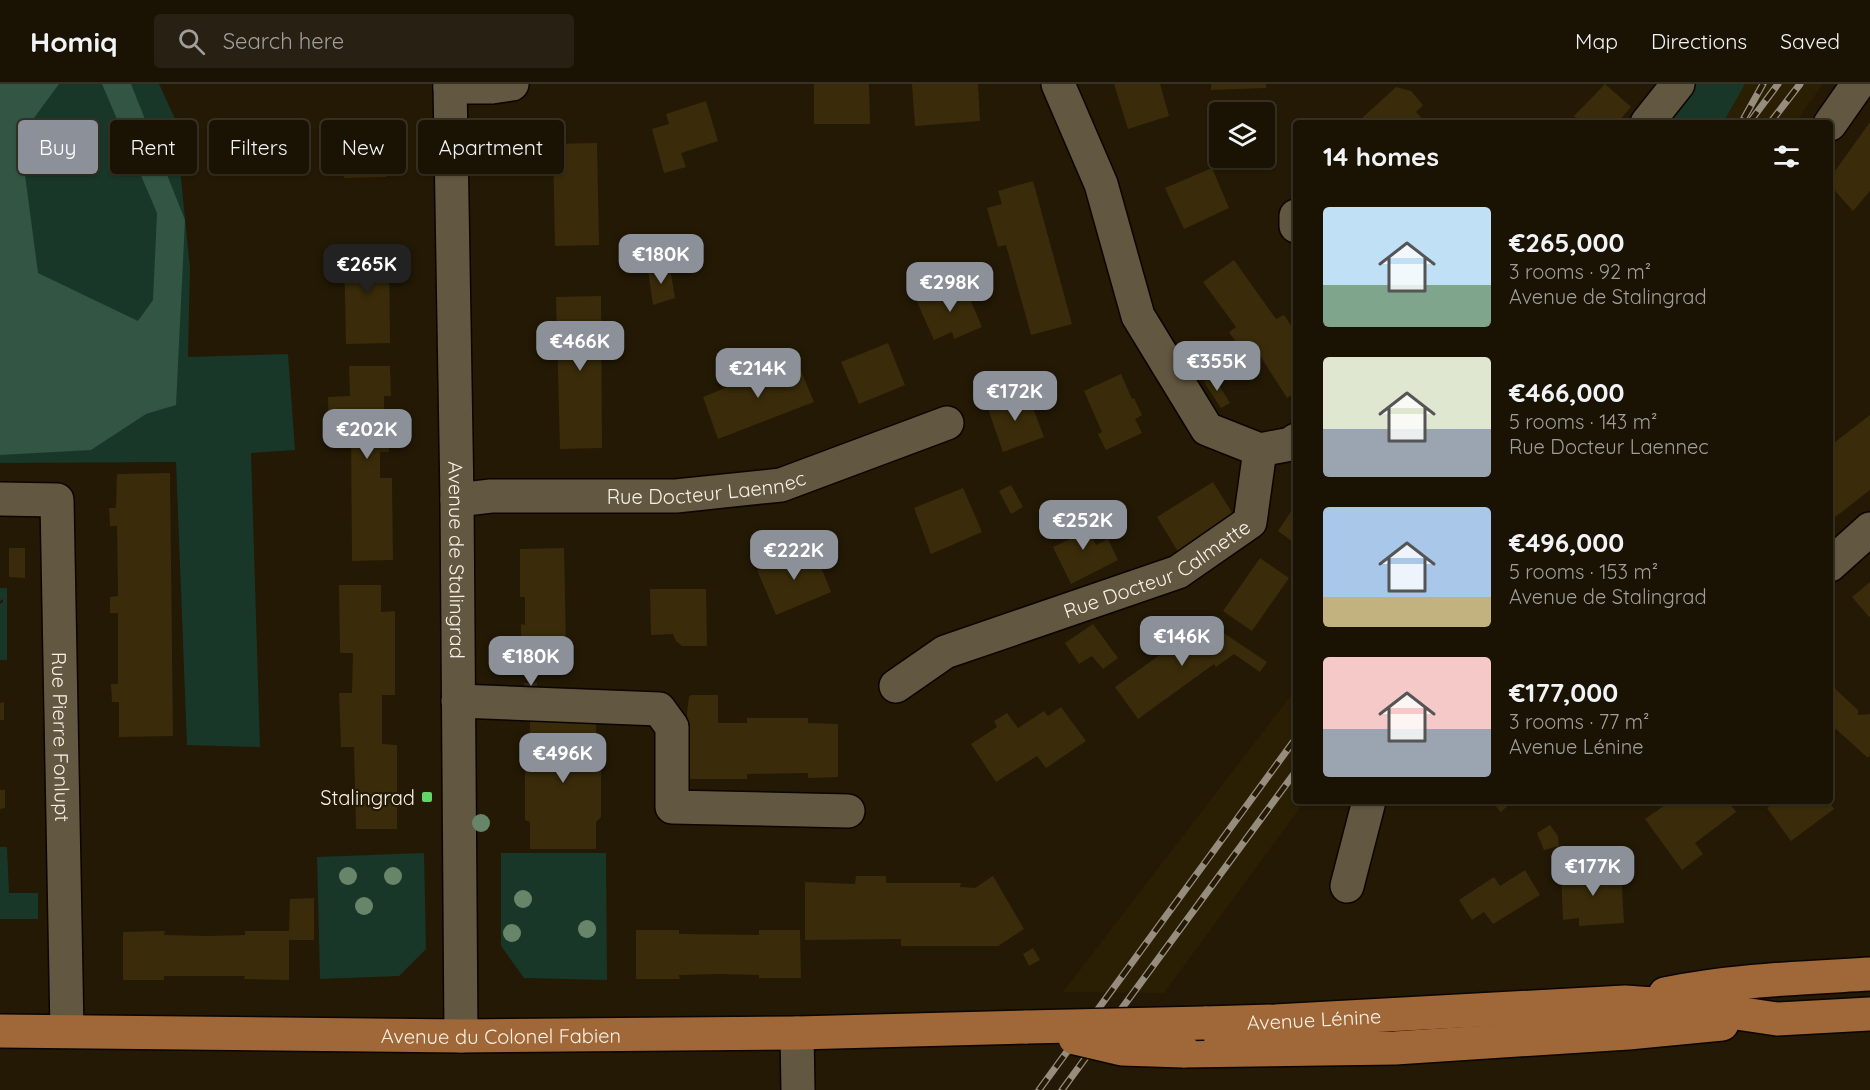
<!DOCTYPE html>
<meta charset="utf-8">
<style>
:root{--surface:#1a1304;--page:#272013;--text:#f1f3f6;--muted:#9f9e9a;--line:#383226;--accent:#8c9099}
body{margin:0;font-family:Quicksand,sans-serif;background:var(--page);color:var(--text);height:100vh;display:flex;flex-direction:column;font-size:22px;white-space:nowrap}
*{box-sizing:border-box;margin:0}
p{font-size:20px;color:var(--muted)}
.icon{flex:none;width:33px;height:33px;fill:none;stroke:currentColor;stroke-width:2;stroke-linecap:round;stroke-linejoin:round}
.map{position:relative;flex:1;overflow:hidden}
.drawer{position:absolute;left:1293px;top:36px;width:540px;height:684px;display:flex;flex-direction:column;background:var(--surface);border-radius:6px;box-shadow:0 2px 4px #0004,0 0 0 2px var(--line)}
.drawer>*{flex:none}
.banner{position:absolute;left:18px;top:36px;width:570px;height:54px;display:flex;gap:12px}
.tools{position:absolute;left:1209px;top:18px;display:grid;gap:12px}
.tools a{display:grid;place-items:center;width:66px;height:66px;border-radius:6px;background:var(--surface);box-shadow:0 2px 4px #0004,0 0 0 2px var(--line);font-size:30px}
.price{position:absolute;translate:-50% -51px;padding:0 14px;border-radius:12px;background:var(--accent);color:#fff;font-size:20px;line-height:39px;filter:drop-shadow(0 2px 3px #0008)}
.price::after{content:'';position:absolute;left:50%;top:36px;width:18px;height:14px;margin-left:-9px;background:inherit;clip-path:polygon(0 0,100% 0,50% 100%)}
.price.on{background:#222;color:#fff}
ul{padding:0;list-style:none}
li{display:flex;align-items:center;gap:18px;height:150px;padding:0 30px}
li span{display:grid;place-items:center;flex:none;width:168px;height:120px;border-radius:6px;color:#555}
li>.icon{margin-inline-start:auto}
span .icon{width:72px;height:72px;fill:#fffc;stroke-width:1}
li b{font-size:26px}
h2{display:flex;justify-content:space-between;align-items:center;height:72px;padding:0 30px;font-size:26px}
.chip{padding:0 21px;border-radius:6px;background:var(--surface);box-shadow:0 2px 4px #0004,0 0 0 2px var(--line);font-size:21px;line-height:54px}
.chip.on{background:var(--accent);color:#fff}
header{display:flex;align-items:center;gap:36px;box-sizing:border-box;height:84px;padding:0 30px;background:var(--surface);border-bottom:2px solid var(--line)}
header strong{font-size:28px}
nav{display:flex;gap:33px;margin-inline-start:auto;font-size:21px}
.search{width:420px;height:54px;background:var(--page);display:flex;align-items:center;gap:15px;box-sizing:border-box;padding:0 21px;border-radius:6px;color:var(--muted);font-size:22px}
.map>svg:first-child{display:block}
</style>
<header>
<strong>Homiq</strong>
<div class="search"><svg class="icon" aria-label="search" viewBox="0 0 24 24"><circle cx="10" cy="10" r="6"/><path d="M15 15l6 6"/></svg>Search here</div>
<nav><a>Map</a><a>Directions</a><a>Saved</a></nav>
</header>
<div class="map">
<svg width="1870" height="1006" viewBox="0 0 1870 1006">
<rect width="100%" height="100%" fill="#231905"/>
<g fill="#2b1f03">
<polygon points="1745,0 1823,0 1795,39 1723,39"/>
<polygon points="1296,605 1296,717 1305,717 1164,909 1063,908"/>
</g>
<g fill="#183728">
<polygon points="0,0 159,0 175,35 190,184 188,273 288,270 295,366 251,369 260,663 187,661 176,378 0,379"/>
<polygon points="1696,0 1745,0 1723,39 1665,39"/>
<polygon points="0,504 7,504 7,576 0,576 0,520 3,518 3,515 0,517"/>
<polygon points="0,763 7,763 9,809 38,809 38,835 0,835"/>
<polygon points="424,769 426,865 399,892 320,895 317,773"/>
<polygon points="501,769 606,769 607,896 524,894 501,862"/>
</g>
<polygon fill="#325643" points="0,0 59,0 20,53 38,189 138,237 153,216 157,129 102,0 131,0 185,136 176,321 146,330 91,366 0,371"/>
<g fill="#3a2c0a">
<polygon points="814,0 869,0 870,40 814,40"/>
<polygon points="912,0 978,0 980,37 915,42"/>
<polygon points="1114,0 1160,0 1169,32 1128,45"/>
<polygon points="1211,0 1266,0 1266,4 1211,6"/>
<polygon points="1605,0 1631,23 1617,39 1582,39 1574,32"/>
<polygon points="1396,3 1411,7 1423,21 1416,28 1426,39 1361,39 1359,37"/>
<polygon points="706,17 718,57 681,69 686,83 664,89 652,45 669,40 666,30"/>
<polygon points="385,34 386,93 344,94 343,35"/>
<polygon points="1870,38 1870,107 1853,127 1830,101 1830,94"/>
<polygon points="597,59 599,161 555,162 553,60"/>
<polygon points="1212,84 1229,124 1184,145 1165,104"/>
<polygon points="1033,97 1072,240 1031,251 1006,161 998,163 987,124 1002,120 998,107"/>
<polygon points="389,163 390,259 346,260 344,164"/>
<polygon points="1234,176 1276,235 1284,231 1296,249 1296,308 1287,314 1259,270 1249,277 1229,248 1236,243 1203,198"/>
<polygon points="670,184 675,214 653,221 648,186"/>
<polygon points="963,199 982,243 954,255 952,248 934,256 917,218"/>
<polygon points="601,212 602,364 560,365 556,213"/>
<polygon points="888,259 905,301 859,320 841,278"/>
<polygon points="796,275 814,318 718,355 703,313"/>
<polygon points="349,282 390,282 391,312 384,312 384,325 388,325 389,368 380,368 380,394 392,394 393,476 352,477 351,349 329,349 328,313 350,312"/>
<polygon points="1121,290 1132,315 1134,314 1142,331 1135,335 1142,349 1106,366 1098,350 1102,348 1084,307"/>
<polygon points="1213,292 1230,319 1221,324 1204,298"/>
<polygon points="1027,308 1044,353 1003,368 987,322"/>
<polygon points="1870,331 1870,406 1830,437 1830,362"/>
<polygon points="170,389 173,652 119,653 119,618 112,618 111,600 118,600 118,529 110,529 110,513 118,512 117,442 110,442 109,424 116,424 117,390"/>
<polygon points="1213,398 1236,435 1180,471 1157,433"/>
<polygon points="1011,401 1023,423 1011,430 999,407"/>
<polygon points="963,404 982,448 931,470 914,424"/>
<polygon points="1296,420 1296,460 1278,447"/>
<polygon points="1087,429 1094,443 1088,446 1096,461 1108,455 1118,476 1071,500 1053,463 1072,454 1064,441"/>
<polygon points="813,463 831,508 776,531 757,486"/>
<polygon points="9,464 25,464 25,494 9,493"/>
<polygon points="564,464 566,562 521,563 521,540 525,541 525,513 520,513 520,465"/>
<polygon points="1260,474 1289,494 1252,547 1223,527"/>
<polygon points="1870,498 1870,534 1852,513"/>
<polygon points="339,501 381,501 381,528 395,527 395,611 382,611 382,660 397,661 397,745 356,745 354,663 341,663 339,609 352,609 353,569 340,569"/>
<polygon points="650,505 706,505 707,562 682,562 676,557 673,550 651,551"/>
<polygon points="1210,535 1216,544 1267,578 1260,588 1234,570 1216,583 1214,580 1138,635 1115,603"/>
<polygon points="1093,540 1118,574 1103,585 1092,572 1079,580 1065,559"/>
<polygon points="537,598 537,607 525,609 524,599"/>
<polygon points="1830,600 1858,626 1858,631 1870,630 1870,671 1868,674 1836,645 1830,652"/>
<polygon points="691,611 718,611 718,639 747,639 747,634 808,634 808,639 838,640 838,693 808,694 808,689 747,690 747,695 690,695 687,629 689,613"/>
<polygon points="4,618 4,636 0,636 0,619"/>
<polygon points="1061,623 1086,657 1046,684 1037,672 996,698 971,660 997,643 994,637 1007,629 1018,644 1044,627 1048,632"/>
<polygon points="530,634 596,635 596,658 601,663 601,733 596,738 596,765 530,765 530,738 525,736 525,662 530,660"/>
<polygon points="0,706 5,706 5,724 0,725"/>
<polygon points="1491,717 1513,717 1501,728"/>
<polygon points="1671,717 1728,717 1736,728 1695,759 1703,770 1682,786 1645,735"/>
<polygon points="1777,717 1829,717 1834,725 1791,757 1767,724"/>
<polygon points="1550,741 1558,752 1559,762 1544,766 1537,749"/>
<polygon points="1525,786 1540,811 1493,840 1484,828 1472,836 1459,816 1494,793 1500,802"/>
<polygon points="1621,786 1624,839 1579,842 1579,834 1563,836 1561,789"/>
<polygon points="856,792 886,792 886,799 961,799 960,803 975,804 993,792 1024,845 998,862 901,862 901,855 805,856 805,798 855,800"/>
<polygon points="314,814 314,856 289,856 289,896 244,895 245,892 164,892 164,896 123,896 123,848 165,847 164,851 206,852 245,851 245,847 289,847 290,815"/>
<polygon points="636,846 679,846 679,850 759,851 759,846 800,846 801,894 759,894 759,891 720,890 679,891 680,895 636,895"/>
<polygon points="1033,864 1040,876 1029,882 1023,870"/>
</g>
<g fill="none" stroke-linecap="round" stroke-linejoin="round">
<g stroke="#0c0500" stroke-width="36">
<g id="minor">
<path id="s1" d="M450 0 457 416 461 952"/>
<polyline points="450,3 492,3 512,0"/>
<polyline points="1647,39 1678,0"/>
<polyline points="1830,40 1858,0"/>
<polyline points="1296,132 1296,142"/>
<polyline points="1260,366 1291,360 1296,356"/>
<path id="s2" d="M0 415 57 416 67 947"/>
<path id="s3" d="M457 416 491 412H676L781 401 947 339"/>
<polyline points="1830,481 1870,445"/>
<path id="s4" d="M896 602 945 568 1178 488 1250 438 1260 366 1207 345 1138 232 1101 100 1058 0"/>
<polyline points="458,617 659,625 672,643 672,723 848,727"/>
<polyline points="1347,802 1369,717"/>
<polyline points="797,949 798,1006"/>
</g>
</g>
<g stroke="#0c0500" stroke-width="36">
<g id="major">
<path d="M1665 910C1733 896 1802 894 1870 890"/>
<path id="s5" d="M1204 939 1275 937 1625 918 1696 923 1777 935 1870 930"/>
<path id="s6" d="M0 947 461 952 797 949 1027 943"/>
<polyline points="1183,967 1395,964 1628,949 1722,940"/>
</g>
</g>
<use href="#minor" stroke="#625741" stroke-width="33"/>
<use href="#major" stroke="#a06838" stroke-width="33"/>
<g stroke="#968d7e" stroke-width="7">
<g id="rail">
<polyline points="1744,34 1763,0"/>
<polyline points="1749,39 1778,0"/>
<polyline points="1770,39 1800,0"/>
<polyline points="1039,1006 1296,654"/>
<polyline points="1062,1006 1296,687"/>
</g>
</g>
<use href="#rail" stroke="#231905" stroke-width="4.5" stroke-dasharray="14" stroke-linecap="butt"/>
<g stroke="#0c0500" stroke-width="36" stroke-linecap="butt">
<g id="major-bridge">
<polyline points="1027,943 1204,939"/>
<polyline points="1075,954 1122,965 1183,967"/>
</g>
</g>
<use href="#major-bridge" stroke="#a06838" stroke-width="33"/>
</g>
<g fill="#668569">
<circle cx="481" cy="739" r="9"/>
<circle cx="348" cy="792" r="9"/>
<circle cx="393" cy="792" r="9"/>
<circle cx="523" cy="815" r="9"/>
<circle cx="364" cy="822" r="9"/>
<circle cx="587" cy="845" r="9"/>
<circle cx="512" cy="849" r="9"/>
</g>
<rect fill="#65d467" stroke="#231905" stroke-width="2" x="421" y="707" width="12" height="12" rx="3"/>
<g text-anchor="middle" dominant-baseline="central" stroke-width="4.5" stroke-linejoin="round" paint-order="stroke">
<g font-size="20" fill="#f7f0e4" stroke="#231905">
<text stroke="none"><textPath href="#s3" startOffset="250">Rue Docteur Laennec</textPath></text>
<text stroke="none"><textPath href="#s1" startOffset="476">Avenue de Stalingrad</textPath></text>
<text stroke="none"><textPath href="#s4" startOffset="288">Rue Docteur Calmette</textPath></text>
<text stroke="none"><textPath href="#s2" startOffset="294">Rue Pierre Fonlupt</textPath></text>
<text stroke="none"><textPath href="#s5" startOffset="110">Avenue Lénine</textPath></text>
<text stroke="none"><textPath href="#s6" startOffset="501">Avenue du Colonel Fabien</textPath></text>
</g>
<g font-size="20" fill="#f7f0e4" stroke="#231905" text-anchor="end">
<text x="415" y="713">Stalingrad</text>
</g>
</g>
</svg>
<div class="tools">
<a><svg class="icon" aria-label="layers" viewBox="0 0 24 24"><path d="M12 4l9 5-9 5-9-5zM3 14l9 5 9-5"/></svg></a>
</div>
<b class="price" style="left:661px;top:201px">€180K</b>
<b class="price on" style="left:367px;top:211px">€265K</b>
<b class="price" style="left:950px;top:229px">€298K</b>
<b class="price" style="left:580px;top:288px">€466K</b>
<b class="price" style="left:1217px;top:308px">€355K</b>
<b class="price" style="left:758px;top:315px">€214K</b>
<b class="price" style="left:1015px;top:338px">€172K</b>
<b class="price" style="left:367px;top:376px">€202K</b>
<b class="price" style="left:1083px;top:467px">€252K</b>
<b class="price" style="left:794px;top:497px">€222K</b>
<b class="price" style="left:1182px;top:583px">€146K</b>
<b class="price" style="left:531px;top:603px">€180K</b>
<b class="price" style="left:563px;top:700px">€496K</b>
<b class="price" style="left:1593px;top:813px">€177K</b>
<div class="banner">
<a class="chip on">Buy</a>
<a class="chip">Rent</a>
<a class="chip">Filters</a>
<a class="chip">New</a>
<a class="chip">Apartment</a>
</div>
<section class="drawer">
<h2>14 homes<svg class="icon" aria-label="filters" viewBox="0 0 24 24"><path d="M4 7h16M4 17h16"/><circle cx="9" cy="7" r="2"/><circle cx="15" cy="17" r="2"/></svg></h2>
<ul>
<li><span style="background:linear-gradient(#bfe0f5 65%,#7fa58c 0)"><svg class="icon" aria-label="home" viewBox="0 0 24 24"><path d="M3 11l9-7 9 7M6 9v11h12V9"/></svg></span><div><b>€265,000</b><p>3 rooms · 92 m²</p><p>Avenue de Stalingrad</p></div></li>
<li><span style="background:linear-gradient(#dfe7d0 60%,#9aa5b1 0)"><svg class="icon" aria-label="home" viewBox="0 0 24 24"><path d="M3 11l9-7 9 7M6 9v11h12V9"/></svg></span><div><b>€466,000</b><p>5 rooms · 143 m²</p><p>Rue Docteur Laennec</p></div></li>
<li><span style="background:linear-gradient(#a9c7e8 75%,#c2b280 0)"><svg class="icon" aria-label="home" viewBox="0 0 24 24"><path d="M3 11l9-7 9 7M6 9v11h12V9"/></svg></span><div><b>€496,000</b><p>5 rooms · 153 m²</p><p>Avenue de Stalingrad</p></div></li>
<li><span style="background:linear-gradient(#f6c9c9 60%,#9aa5b1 0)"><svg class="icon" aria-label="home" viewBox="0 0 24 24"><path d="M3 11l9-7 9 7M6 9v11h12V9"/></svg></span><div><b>€177,000</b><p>3 rooms · 77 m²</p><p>Avenue Lénine</p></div></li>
</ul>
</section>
</div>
